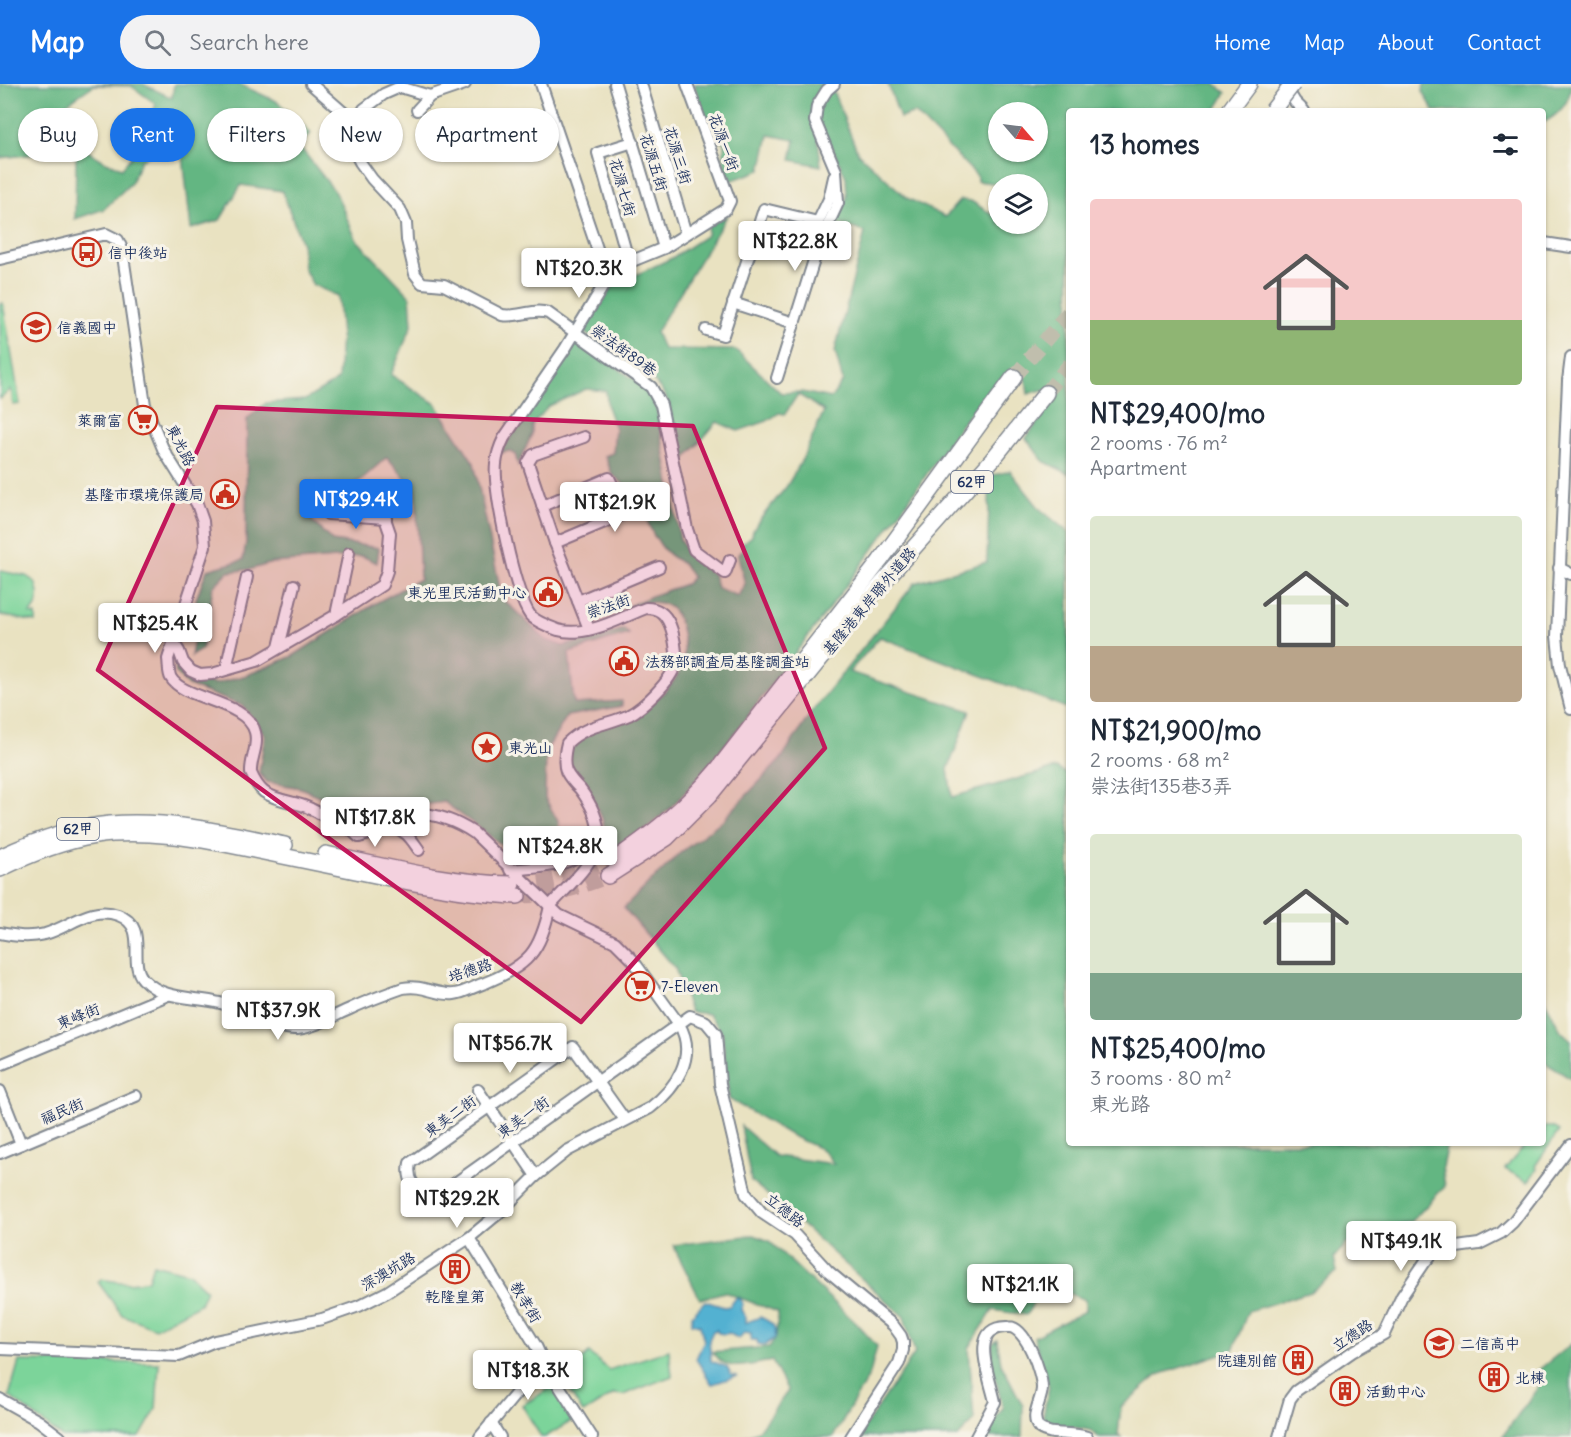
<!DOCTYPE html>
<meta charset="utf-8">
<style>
:root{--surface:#fff;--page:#f2f2f3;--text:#1f2937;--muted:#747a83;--accent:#1a73e8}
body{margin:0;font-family:Delius,"LXGW WenKai TC",sans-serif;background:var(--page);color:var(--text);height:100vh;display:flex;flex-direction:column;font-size:22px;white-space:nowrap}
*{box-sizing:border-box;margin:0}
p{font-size:20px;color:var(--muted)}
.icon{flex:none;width:33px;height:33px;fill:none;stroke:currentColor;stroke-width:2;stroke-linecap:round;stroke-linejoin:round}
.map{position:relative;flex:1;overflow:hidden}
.panel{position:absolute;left:1066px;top:24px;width:480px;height:1038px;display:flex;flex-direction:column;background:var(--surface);border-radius:6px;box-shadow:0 2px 4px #0004}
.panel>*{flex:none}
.guide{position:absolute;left:18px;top:24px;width:570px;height:54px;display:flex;gap:12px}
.needle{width:39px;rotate:118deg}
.tools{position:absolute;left:988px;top:18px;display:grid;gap:12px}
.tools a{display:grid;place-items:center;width:60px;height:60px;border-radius:50%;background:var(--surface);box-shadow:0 2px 4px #0004;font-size:30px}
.price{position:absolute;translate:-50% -51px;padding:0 14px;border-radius:6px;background:#fff;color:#222;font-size:20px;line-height:39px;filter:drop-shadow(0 2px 3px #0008)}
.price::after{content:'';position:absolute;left:50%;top:36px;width:18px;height:14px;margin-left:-9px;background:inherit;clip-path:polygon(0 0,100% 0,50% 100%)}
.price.selected{background:var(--accent);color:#fff}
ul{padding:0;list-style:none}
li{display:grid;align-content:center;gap:12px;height:318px;padding:0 24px}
li span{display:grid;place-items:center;height:186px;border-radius:6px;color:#555}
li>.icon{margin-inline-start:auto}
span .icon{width:108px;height:108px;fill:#fffc;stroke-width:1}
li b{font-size:26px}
h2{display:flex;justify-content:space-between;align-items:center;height:72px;padding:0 24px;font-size:26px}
.pill{padding:0 21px;border-radius:27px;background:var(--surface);box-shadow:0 2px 4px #0004;font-size:21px;line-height:54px}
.pill.selected{background:var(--accent);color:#fff}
header{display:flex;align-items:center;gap:36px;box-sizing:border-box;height:84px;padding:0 30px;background:var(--accent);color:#fff}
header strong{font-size:28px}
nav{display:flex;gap:33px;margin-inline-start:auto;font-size:21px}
.search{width:420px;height:54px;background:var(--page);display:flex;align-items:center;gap:15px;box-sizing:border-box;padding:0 21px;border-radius:33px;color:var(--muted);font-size:22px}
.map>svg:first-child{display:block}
</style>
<header>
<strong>Map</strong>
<div class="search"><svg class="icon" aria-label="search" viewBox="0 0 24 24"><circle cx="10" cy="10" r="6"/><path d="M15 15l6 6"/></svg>Search here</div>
<nav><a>Home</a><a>Map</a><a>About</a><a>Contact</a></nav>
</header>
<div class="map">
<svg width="1571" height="1353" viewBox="0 0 1571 1353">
<rect width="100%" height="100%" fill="#f7f3e8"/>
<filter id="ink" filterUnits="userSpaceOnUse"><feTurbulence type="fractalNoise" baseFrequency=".0167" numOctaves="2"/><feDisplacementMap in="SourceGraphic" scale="12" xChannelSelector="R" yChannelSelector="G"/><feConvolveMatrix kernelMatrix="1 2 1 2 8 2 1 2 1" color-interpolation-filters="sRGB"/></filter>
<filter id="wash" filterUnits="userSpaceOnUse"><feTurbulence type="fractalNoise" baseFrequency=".008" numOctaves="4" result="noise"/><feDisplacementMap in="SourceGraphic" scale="24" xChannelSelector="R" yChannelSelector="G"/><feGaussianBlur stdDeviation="1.35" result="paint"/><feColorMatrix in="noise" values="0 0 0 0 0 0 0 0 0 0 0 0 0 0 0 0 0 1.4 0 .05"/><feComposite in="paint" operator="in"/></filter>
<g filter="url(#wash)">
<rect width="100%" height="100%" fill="#e9e2c1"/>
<g fill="#7bd49a" stroke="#4b827c" stroke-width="1.5">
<polygon points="3,219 20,320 13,321 11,305 0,315 0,220"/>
<path d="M0 487 26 492 35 498C40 510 40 521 30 530L36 531V538L0 531Z"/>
<polygon points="1544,1043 1552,1043 1559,1047 1535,1082 1537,1085 1528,1098 1505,1085 1527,1059 1544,1059"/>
<path d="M153 1180 189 1189 206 1206 200 1220 155 1244 122 1231 98 1198 101 1195C117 1198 132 1201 148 1196Z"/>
<polygon points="669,1266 672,1292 623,1311 614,1310 583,1329 562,1295 589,1269 609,1286"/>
<polygon points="19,1277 159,1279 156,1325 140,1353 62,1353 9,1312"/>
<polygon points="557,1300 577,1334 545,1353 541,1353 522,1321"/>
</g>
<g fill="#64b682" stroke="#407270" stroke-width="1.5" fill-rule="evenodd">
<polygon points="0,0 143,0 172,14 174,0 239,0 278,18 311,49 300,63 336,109 356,155 410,212 412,241 391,291 436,320 474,379 502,514 546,556 563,562 624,545 629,550 569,569 574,620 622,617 622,622 567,632 546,667 545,714 559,739 556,767 521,775 444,718 370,729 330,717 301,704 267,698 259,689 265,651 243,622 187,601 176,589 176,579 189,595 215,600 247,591 293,572 376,519 420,495 416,407 387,373 361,396 319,418 312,437 332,457 379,464 377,479 362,472 272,479 252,485 228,488 213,503 202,565 191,572 198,535 196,515 207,486 243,476 246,459 247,335 266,319 305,316 338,296 341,253 338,212 313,201 304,185 302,160 282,107 241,101 220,136 191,145 183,72 160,65 141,76 131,99 104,125 75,135 76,71 63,69 68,55 106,78 122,84 140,62 156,20 131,2 94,1 49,32 32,47 36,70 0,74"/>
<path d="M694 0H830L858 69 907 114 945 133 960 116 971 117 999 135V140H1038V100H1000L977 97V92L915 29 900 34 888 0H1215L1226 9 1215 27H1070L1069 390 1043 377 1026 354 1052 319 1051 309 1042 306 1028 310 1026 295 1011 288C983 302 935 379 915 407 870 470 824 532 777 593 736 648 689 714 634 755 623 763 610 770 599 777 624 721 564 705 568 668 569 661 578 656 584 652 600 641 619 633 637 625 643 621 652 619 657 614 669 605 683 587 684 572 685 564 683 553 681 545 679 535 674 523 664 520 645 513 633 528 621 525L654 511 686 500 692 493C684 475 672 477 663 464 659 460 658 455 654 452L643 427 636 421 628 404 612 390 605 372 613 369 615 344 608 325 606 307 586 305 549 322 532 341V350L518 381 515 370 509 367 501 369 504 362 577 256 642 301 651 313 657 327 680 456 689 472 713 490 717 504 738 512 745 500 738 471 743 464V459L752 452 753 447 758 438 787 402 801 378 824 327 798 310 785 330 779 329 767 337 738 347 717 338 679 382C676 363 674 337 668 318 657 289 609 265 583 248L614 201 672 174 707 151 708 142 727 132 656 248 663 265 736 266 781 309 802 308 831 314 843 297 835 267 865 148 836 139 847 113 846 93 824 47 818 54 821 82 791 76 795 56 769 51 761 86 730 97 729 89 724 87V58L720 57 718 51 720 47 710 45ZM999 28H1038V68H999Z"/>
<path d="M1424 0H1571C1571 17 1559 31 1544 38V27H1434L1423 7Z"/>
<polygon points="1010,387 1040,425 1069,449 1069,625 880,553 849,588 970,627 948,685 952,713 1056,684 1069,691 1070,1059 1447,1059 1442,1083 1445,1102 1412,1137 1346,1160 1334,1174 1337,1188 1310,1208 1248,1227 1233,1266 1158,1291 1121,1323 1118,1350 1121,1353 1098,1353 1090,1346 1042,1338 1049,1303 1034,1253 1085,1227 1085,1216 1046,1200 1026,1231 993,1226 969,1264 974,1337 958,1353 858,1353 915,1269 904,1233 780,1121 751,1097 741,1042 775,1072 834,1080 823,1066 792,1052 729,1015 722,948 708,930 690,928 675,884 624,824 680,769 723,736 781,675 811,629 915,499 987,478 990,392"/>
<polygon points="1544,915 1561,947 1571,956 1571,995 1544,978"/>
<path d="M754 1151 769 1157 855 1238 877 1262 870 1290 833 1353H743L758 1347 788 1307 772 1277C749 1280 728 1291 712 1268L769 1263 776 1254 778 1228 724 1208 700 1215 673 1161Z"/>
<polygon points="997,1256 1001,1279 1023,1322 1022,1353 984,1353 1003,1324 992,1282 992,1260"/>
<polygon points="1571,1260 1571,1353 1502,1353 1539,1302 1536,1288"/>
</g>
<path fill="#52b1d1" stroke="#367098" stroke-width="1.5" d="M736 1214 741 1216 743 1220 741 1226 745 1232V1239L760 1233C771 1238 777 1241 775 1254L765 1261 758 1260 757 1256H751V1249L744 1248 739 1255 729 1249 725 1250 718 1249 717 1246 713 1247 709 1256 711 1277 727 1283 731 1291 738 1292 712 1300 696 1275 704 1257 700 1241 692 1239V1231L705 1217 724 1223 730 1222Z"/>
</g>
<g filter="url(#ink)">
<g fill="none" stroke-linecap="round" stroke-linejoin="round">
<g stroke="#c0bead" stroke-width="15" stroke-dasharray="15 8" stroke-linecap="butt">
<polyline points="1014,293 1070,227"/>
<polyline points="1046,309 1070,280"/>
<path d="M516 800C555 799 582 790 617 774"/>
<path d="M518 812C553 812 576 805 608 792"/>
</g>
<g stroke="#828890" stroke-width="14">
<g id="minor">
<path d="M311 0 343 28 348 55 360 78 372 95 400 125 406 139 407 156 415 190 422 199 444 201 502 231C518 234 532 224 548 229L651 303 661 321 687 445 694 466 725 489 730 476"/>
<path d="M541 0 605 188V199L565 265 504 354C500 362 497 370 496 380 493 406 515 511 530 531 535 537 550 543 558 546 586 554 620 534 646 524 658 524 665 529 670 541 674 551 678 571 675 581 671 597 643 624 629 631 607 641 585 641 567 659 565 667 563 679 566 687 569 693 575 700 580 705 595 725 606 749 592 773 582 791 564 806 550 822"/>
<polyline points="615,0 664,164"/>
<polyline points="641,0 686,150"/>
<polyline points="1286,3 1295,18 1304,27"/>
<polyline points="417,26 430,12 465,0"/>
<polyline points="359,71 356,40 364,25 384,10 400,3 430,12"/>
<polyline points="1544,159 1571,163"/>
<path d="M0 175 106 150 118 156 122 165 145 321 164 367 197 420 203 437 205 462 201 474 168 575C169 581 168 589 171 594 184 616 247 617 255 648 259 662 250 675 251 689 254 696 258 703 264 708 278 718 296 717 311 725 325 731 337 743 352 744 365 744 376 739 388 735 418 724 448 732 474 749L559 831 615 858 632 875 679 940C698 972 676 1004 650 1024L567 1067 536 1092 499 1129 469 1154 387 1208 359 1222 322 1235 215 1257 179 1272 0 1265"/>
<polyline points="629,179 598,69 633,58"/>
<polyline points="605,188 664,164 726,125 730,117 687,0"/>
<polyline points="733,219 794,239"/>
<polyline points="706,246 723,251 764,125 818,138 829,115 834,93"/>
<polyline points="1571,291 1568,297 1557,552 1560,581 1571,625"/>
<polyline points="777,294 819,160 838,119 836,87 815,37 817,22 827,6 834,0"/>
<polyline points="1568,297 1571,273"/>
<polyline points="584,353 533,371 528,379 555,459 589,545"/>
<polyline points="542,422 609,394 626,429 555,459"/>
<polyline points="328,430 386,434"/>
<polyline points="1559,484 1571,490"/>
<polyline points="578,517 659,483"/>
<polyline points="336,531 349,469"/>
<polyline points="173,558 179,567 183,578 191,587 200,591 212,590 257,577 336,531 382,501 387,487 390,449 378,414"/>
<polyline points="279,563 294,501"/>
<polyline points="226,585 247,493"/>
<path d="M349 744 359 753 393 743C407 747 411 755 419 766"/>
<path d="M510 786C526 784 570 783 579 770 580 767 581 764 581 760"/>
<path d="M0 849C16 852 29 854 45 850 70 843 91 821 118 831 150 843 127 877 143 895 164 917 193 912 220 919 241 924 279 947 297 945 316 943 335 931 352 924 369 916 386 910 403 904 423 900 437 912 454 910 464 909 475 902 485 899 529 881 540 868 550 822"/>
<polyline points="0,981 168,911"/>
<polyline points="478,1006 536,1092"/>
<polyline points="0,1007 21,1060"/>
<path d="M625 1036 573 963 410 1079C406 1098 417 1106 430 1117L690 932 706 938 716 950 720 1000 746 1110 762 1129 795 1151 828 1187 893 1241 901 1252 903 1258V1266L899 1279 851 1353"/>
<polyline points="0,1069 136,1012"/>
<polyline points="469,1154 536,1262 543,1277 592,1353"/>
<polyline points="0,1315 39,1337 60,1353"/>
<polyline points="491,1339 500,1353"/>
<polyline points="480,1353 543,1277"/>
<path d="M976 1353 995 1318C991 1296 966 1241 1009 1243 1026 1243 1042 1289 1042 1304 1042 1317 1029 1332 1039 1344 1052 1353 1070 1347 1087 1353"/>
<polyline points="1279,1353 1290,1315 1296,1307 1352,1268 1384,1250 1402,1212 1425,1178 1432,1170 1442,1165 1479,1160 1501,1149 1513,1138 1571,1061"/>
</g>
</g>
<g stroke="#828890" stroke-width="18">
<g id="highway">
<polyline points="1229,27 1249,0"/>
<path d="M326 770C387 783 449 799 512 800"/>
<path d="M0 773C34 757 72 743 110 740 169 735 228 749 285 761"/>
<path d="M617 774C657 746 685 724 717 686L880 477 1014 293"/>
<path d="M0 785C28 771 64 757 95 752 143 745 196 754 244 764 299 775 354 787 409 798 445 805 481 811 518 812"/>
<polyline points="608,792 667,754 709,712 877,505 992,376 1046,309"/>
</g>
</g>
<use href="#minor" stroke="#fff" stroke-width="10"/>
<use href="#highway" stroke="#fff" stroke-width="15"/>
<g stroke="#828890" stroke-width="18" stroke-linecap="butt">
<polyline id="highway-bridge" points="1272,27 1293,0"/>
</g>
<use href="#highway-bridge" stroke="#fff" stroke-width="15"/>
</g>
</g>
<path fill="#c2185b" fill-opacity="0.2" stroke="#c2185b" stroke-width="4.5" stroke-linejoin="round" d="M217 323 693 342 825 664 581 938 98 586Z"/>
<defs>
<g id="bus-ring" transform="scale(1.5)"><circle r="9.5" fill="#f7f3e8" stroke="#c8321e" stroke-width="1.5"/><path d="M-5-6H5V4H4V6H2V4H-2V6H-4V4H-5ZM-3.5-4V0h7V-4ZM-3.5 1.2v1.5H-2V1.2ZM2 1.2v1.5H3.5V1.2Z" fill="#c8321e"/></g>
<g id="school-ring" transform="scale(1.5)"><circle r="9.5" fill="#f7f3e8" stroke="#c8321e" stroke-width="1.5"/><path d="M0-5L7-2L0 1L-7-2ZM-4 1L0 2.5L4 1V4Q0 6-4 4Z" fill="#c8321e"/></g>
<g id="supermarket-ring" transform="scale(1.5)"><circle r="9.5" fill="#f7f3e8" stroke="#c8321e" stroke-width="1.5"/><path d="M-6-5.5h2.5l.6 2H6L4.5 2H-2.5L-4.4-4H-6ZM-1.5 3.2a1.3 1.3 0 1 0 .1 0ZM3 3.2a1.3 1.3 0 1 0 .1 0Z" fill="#c8321e"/></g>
<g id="civic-ring" transform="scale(1.5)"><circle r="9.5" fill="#f7f3e8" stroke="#c8321e" stroke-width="1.5"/><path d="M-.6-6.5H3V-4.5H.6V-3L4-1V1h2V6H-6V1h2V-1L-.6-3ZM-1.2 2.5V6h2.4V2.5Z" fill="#c8321e"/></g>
<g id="sight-ring" transform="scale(1.5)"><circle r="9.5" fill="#f7f3e8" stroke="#c8321e" stroke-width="1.5"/><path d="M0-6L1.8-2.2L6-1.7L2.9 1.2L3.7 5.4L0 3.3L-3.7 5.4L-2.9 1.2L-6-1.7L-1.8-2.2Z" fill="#c8321e"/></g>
<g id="building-ring" transform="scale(1.5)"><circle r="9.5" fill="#f7f3e8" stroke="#c8321e" stroke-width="1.5"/><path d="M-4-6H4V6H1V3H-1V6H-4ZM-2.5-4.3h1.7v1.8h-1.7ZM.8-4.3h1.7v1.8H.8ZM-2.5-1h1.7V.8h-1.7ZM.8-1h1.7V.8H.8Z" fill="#c8321e"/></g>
</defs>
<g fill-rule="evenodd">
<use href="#bus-ring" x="87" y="168"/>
<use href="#school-ring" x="36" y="243"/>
<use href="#supermarket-ring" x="143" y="336"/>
<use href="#civic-ring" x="225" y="410"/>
<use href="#civic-ring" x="548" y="508"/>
<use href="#civic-ring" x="624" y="577"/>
<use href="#sight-ring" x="487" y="663"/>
<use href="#supermarket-ring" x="640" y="902"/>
<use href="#building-ring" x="455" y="1185"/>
<use href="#school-ring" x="1439" y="1259"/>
<use href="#building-ring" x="1298" y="1276"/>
<use href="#building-ring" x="1494" y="1293"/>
<use href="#building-ring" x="1345" y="1307"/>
</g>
<g text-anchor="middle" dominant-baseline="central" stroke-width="6" stroke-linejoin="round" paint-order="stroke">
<g fill="#f7f3e8" stroke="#5d6a87" stroke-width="1.5">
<rect x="951" y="387" width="42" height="22" rx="4.5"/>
<rect x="57" y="734" width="42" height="22" rx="4.5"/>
</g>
<g font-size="14" font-weight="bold" fill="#1b2f5e">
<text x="972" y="398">62甲</text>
<text x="78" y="745">62甲</text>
</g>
<g font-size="15" fill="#1b2f5e" stroke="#f7f3e8">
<text transform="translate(724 58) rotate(70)">花源一街</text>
<text transform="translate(678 71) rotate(73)">花源三街</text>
<text transform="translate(654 78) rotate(73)">花源五街</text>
<text transform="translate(623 103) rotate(74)">花源七街</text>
<text transform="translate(624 266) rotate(36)">崇法街89巷</text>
<text transform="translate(181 361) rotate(63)">東光路</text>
<text transform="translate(869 517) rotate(-50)">基隆港東岸聯外道路</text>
<text transform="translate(608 522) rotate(-19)">崇法街</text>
<text transform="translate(470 886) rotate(-18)">培德路</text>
<text transform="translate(78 932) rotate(-22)">東峰街</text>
<text transform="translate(62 1027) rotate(-23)">福民街</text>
<text transform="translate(450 1032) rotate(-36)">東美二街</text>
<text transform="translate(523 1033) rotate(-36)">東美一街</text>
<text transform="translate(785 1126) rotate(38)">立德路</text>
<text transform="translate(388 1187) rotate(-31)">深澳坑路</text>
<text transform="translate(526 1218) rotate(59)">教孝街</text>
<text transform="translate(1352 1251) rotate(-33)">立德路</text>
</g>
<g font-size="15" fill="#1b2f5e" stroke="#f7f3e8" text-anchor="start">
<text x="108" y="168">信中後站</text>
<text x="57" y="243">信義國中</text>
<text x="122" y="336" text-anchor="end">萊爾富</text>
<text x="204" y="410" text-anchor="end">基隆市環境保護局</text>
<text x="527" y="508" text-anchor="end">東光里民活動中心</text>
<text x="645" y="577">法務部調查局基隆調查站</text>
<text x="508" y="663">東光山</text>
<text x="661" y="902">7-Eleven</text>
<text x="455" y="1212" text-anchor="middle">乾隆皇第</text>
<text x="1460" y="1259">二信高中</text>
<text x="1277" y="1276" text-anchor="end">院連別館</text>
<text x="1515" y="1293">北棟</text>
<text x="1366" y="1307">活動中心</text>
</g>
</g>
</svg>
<div class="tools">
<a><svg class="needle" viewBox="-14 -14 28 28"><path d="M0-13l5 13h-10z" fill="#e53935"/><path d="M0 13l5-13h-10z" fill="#747a83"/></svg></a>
<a><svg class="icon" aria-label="layers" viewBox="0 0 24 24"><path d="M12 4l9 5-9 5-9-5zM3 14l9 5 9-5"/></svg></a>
</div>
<b class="price" style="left:795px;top:188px">NT$22.8K</b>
<b class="price" style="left:579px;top:215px">NT$20.3K</b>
<b class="price selected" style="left:356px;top:446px">NT$29.4K</b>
<b class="price" style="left:615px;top:449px">NT$21.9K</b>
<b class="price" style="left:155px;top:570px">NT$25.4K</b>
<b class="price" style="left:375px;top:764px">NT$17.8K</b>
<b class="price" style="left:560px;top:793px">NT$24.8K</b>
<b class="price" style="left:278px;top:957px">NT$37.9K</b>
<b class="price" style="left:510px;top:990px">NT$56.7K</b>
<b class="price" style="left:457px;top:1145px">NT$29.2K</b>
<b class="price" style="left:1401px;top:1188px">NT$49.1K</b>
<b class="price" style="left:1020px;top:1231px">NT$21.1K</b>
<b class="price" style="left:528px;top:1317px">NT$18.3K</b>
<div class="guide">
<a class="pill">Buy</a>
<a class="pill selected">Rent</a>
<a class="pill">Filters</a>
<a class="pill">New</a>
<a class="pill">Apartment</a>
</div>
<section class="panel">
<h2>13 homes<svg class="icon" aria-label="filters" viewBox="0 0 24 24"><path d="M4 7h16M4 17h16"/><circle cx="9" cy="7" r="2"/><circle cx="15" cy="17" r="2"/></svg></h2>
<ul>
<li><span style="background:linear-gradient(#f6c9c9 65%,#8fb573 0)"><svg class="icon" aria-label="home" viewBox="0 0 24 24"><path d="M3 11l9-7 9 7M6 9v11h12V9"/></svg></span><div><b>NT$29,400/mo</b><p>2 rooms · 76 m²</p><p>Apartment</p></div></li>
<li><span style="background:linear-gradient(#dfe7d0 70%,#b9a48a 0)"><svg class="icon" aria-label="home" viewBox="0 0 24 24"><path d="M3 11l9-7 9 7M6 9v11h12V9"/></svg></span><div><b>NT$21,900/mo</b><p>2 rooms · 68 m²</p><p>崇法街135巷3弄</p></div></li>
<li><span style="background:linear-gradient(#dfe7d0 75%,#7fa58c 0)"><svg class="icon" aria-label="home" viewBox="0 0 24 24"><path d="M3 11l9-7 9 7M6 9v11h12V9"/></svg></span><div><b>NT$25,400/mo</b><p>3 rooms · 80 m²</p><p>東光路</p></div></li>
</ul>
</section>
</div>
